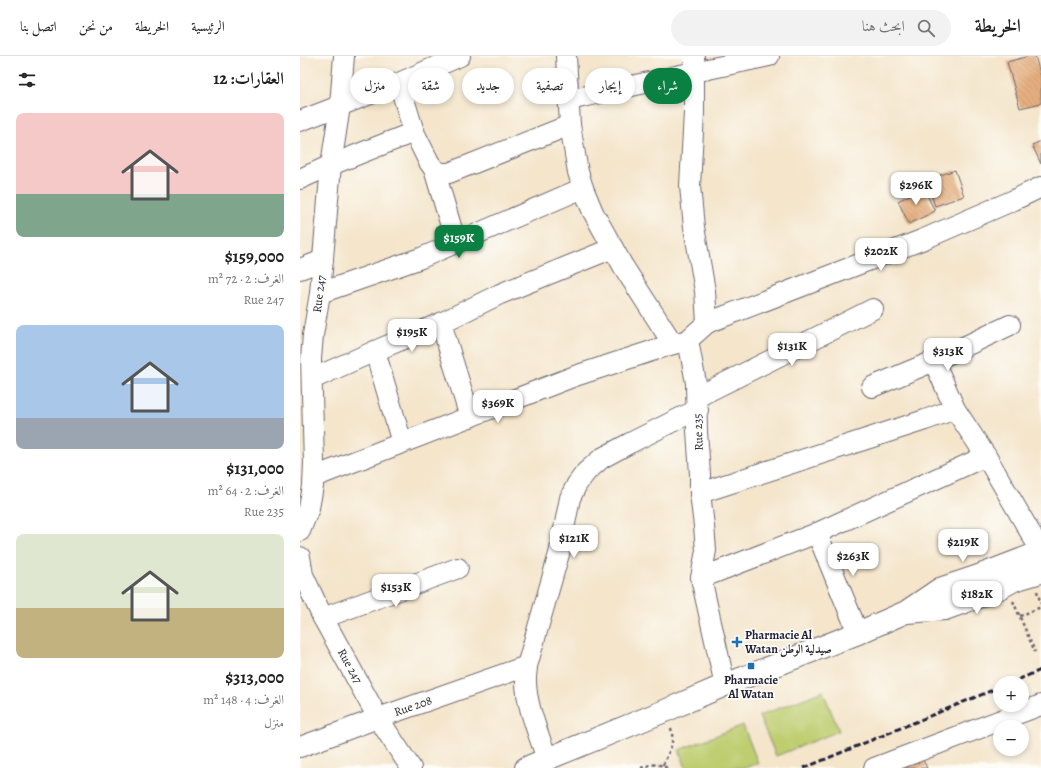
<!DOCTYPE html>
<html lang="ar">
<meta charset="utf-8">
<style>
:root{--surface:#fff;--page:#f2f2f2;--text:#222;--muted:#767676;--line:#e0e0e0;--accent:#0b8043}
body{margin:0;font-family:Alegreya,Amiri,serif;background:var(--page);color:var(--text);direction:rtl;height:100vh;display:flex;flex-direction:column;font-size:15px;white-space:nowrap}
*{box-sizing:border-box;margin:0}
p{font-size:13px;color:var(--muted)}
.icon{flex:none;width:22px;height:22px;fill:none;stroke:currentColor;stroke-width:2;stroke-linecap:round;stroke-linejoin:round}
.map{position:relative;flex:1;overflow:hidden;direction:ltr}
.panel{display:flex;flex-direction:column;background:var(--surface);width:300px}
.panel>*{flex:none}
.banner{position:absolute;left:12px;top:12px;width:380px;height:36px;direction:rtl;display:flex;gap:8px}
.buttons{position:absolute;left:693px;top:620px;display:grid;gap:8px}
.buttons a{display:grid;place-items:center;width:36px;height:36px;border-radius:50%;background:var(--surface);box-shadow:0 2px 6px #0003;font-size:20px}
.price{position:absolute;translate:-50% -34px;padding:0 9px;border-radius:8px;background:#fff;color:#222;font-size:13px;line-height:26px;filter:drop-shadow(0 1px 2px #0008)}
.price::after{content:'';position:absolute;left:50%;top:24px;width:12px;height:9px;margin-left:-6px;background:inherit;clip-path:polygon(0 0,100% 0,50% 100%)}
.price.on{background:var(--accent);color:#fff}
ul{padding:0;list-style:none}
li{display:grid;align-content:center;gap:8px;height:212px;padding:0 16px}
li span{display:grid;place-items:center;height:124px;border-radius:8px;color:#555}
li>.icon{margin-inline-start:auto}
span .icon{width:72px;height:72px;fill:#fffc;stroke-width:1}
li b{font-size:17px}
h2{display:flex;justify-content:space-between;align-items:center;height:48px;padding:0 16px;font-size:17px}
.tag{padding:0 14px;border-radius:18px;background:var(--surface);box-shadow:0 2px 6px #0003;font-size:14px;line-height:36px}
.tag.on{background:var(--accent);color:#fff}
header{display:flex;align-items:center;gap:24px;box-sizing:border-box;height:56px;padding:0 20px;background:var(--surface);border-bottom:1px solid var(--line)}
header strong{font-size:19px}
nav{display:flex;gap:22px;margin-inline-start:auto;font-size:14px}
.search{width:280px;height:36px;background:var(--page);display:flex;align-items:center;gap:10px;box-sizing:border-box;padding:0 14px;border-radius:22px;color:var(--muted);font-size:15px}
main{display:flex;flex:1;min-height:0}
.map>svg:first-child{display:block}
</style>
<header>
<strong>الخريطة</strong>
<div class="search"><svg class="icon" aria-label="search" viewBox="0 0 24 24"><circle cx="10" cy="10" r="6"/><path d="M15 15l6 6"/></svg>ابحث هنا</div>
<nav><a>الرئيسية</a><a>الخريطة</a><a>من نحن</a><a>اتصل بنا</a></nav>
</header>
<main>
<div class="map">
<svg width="741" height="712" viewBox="0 0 741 712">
<defs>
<pattern id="building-back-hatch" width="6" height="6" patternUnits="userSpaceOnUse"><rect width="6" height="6" fill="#e5af7f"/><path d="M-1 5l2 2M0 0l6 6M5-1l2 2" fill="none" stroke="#c4966f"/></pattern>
</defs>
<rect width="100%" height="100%" fill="#fdfcf7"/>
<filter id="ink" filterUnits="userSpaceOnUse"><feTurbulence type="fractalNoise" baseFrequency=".025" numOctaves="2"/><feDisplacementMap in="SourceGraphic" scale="8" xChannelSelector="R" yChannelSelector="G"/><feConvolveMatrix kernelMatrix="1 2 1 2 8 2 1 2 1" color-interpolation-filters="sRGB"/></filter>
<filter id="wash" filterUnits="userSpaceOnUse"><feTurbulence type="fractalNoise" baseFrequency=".012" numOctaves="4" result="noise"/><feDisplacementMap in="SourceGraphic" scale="16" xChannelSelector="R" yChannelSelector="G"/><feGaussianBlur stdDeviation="0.9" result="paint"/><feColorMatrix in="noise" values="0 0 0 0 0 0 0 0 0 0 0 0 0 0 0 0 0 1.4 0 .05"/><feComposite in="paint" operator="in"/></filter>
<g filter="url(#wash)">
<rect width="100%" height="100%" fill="#f4e5cb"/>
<g fill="#becd70" stroke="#707856">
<polygon points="523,635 539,675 476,700 459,660"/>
<polygon points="443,669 458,707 445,712 386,712 379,694"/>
</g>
<g id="blocks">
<g fill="url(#building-back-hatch)">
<polygon points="729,0 735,0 741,21 741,47 720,52 707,6"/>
<polygon points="741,85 741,108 732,89"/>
<polygon points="655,114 664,140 635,150 626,124"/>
<polygon points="623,132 635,155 609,168 598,145"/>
<polygon points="619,696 627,712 591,712"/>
</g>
</g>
</g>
<g filter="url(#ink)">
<use href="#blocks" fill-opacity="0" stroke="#6c666d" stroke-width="1"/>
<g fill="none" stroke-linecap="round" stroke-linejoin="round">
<g stroke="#6c666d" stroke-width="22">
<g id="minor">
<polyline points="266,0 270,69 278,116 283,132 293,156 323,210 373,288 385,285"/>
<polyline points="394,0 394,57 390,130 394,171 405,235 407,267 388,284 396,327 397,375 400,418 400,437 404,470 406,494 401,522 425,629"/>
<polyline points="99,27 114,76 129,106 134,113 141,117 149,117 270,69"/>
<polyline points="269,44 394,16 469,0"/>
<polyline points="0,65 99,27 160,0"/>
<polyline points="134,113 156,187"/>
<polyline points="0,123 31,109 114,76"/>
<polyline points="0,213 23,204"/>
<polyline points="20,237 121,202 283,132"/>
<polyline points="141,267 200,238 313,192"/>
<polyline points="407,267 624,183 714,144 741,131"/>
<polyline points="75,295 102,387"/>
<polyline points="634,305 655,353 686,400 741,495"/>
<polyline points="12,323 75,295 141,267 170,361"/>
<polyline points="572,331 634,305 710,269"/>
<polyline points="397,341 573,253"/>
<polyline points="14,421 275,320 373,288"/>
<polyline points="400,437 625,364 655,353"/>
<polyline points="0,475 9,452 13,430 14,407 11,303 13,279 20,237 31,109 40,50 44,0"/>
<polyline points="517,477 558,577"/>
<polyline points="0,501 3,519 23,562 78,662 111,712"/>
<polyline points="401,522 517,477 686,400"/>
<polyline points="23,562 158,512"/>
<polyline points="0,691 78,662 227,610"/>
<path d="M247 703C239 679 225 647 226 622 226 618 227 614 227 610L259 498 270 442 277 428 286 416 302 402 330 387 384 360 398 354"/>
<polyline points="574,712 741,649"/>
</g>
</g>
<g stroke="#6c666d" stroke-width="24">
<g id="major">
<polyline points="607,556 645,553 692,536 714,524 741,516"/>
<polyline points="226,712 247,703 367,654 425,629 558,577 606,556 640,533 676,521 741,496"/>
</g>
</g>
<g stroke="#6c666d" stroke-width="2.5" stroke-dasharray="3 3" stroke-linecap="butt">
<polyline points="737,535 741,548"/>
<polyline points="713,545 735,596"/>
<polyline points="720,560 741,551"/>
<path d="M363 709C369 695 375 688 371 672"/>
<path d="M341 712C350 708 359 707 367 712"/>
</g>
<use href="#minor" stroke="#fff" stroke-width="20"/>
<use href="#major" stroke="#fff" stroke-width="22"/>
<g stroke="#22223b" stroke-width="3" stroke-dasharray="6 3" stroke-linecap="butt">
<polyline points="710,627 741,614"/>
<polyline points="504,712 700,631"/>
</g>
</g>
</g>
<g fill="#1f6fb2" stroke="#fdfcf7" stroke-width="1.5">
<path d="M435 580h4v4h4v4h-4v4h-4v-4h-4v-4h4z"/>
<rect x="447" y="606" width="8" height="8" rx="2"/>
</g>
<g text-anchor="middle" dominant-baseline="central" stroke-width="3.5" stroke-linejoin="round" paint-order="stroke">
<g font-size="12" fill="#22223b" stroke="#fdfcf7">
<text transform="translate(19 238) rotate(-83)">Rue 247</text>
<text transform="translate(398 376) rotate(-92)">Rue 235</text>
<text transform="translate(50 610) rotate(61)">Rue 247</text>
<text transform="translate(113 650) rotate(-19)">Rue 208</text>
</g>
<g font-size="12" font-weight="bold" fill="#22223b" stroke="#fdfcf7" text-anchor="start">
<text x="445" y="579">Pharmacie Al<tspan x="445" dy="14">Watan صيدلية الوطن</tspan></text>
<text x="451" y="624" text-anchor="middle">Pharmacie<tspan x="451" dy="14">Al Watan</tspan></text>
</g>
</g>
</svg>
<div class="buttons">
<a>+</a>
<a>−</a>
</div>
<b class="price" style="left:616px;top:150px">$296K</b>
<b class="price on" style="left:159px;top:203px">$159K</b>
<b class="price" style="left:581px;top:216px">$202K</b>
<b class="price" style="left:112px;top:297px">$195K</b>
<b class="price" style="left:492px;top:311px">$131K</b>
<b class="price" style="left:648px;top:316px">$313K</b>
<b class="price" style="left:198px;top:368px">$369K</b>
<b class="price" style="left:274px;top:503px">$121K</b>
<b class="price" style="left:663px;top:507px">$219K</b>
<b class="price" style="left:553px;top:521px">$263K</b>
<b class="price" style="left:96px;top:552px">$153K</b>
<b class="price" style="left:677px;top:559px">$182K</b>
<div class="banner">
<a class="tag on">شراء</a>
<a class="tag">إيجار</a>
<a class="tag">تصفية</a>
<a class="tag">جديد</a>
<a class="tag">شقة</a>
<a class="tag">منزل</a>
</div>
</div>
<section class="panel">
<h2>العقارات: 12<svg class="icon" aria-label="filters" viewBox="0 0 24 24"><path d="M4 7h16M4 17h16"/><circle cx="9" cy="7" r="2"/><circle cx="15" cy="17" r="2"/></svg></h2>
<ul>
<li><span style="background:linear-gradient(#f6c9c9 65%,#7fa58c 0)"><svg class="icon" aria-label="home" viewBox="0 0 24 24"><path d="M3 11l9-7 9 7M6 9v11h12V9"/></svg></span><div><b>$159,000</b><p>الغرف: 2 · 72 m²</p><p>Rue 247</p></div></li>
<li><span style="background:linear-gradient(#a9c7e8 75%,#9aa5b1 0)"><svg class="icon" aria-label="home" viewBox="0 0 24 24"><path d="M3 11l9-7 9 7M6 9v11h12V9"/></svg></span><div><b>$131,000</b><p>الغرف: 2 · 64 m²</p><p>Rue 235</p></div></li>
<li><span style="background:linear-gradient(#dfe7d0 60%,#c2b280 0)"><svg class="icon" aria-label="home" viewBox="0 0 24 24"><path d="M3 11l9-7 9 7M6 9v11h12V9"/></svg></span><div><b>$313,000</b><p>الغرف: 4 · 148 m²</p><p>منزل</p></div></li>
</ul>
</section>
</main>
